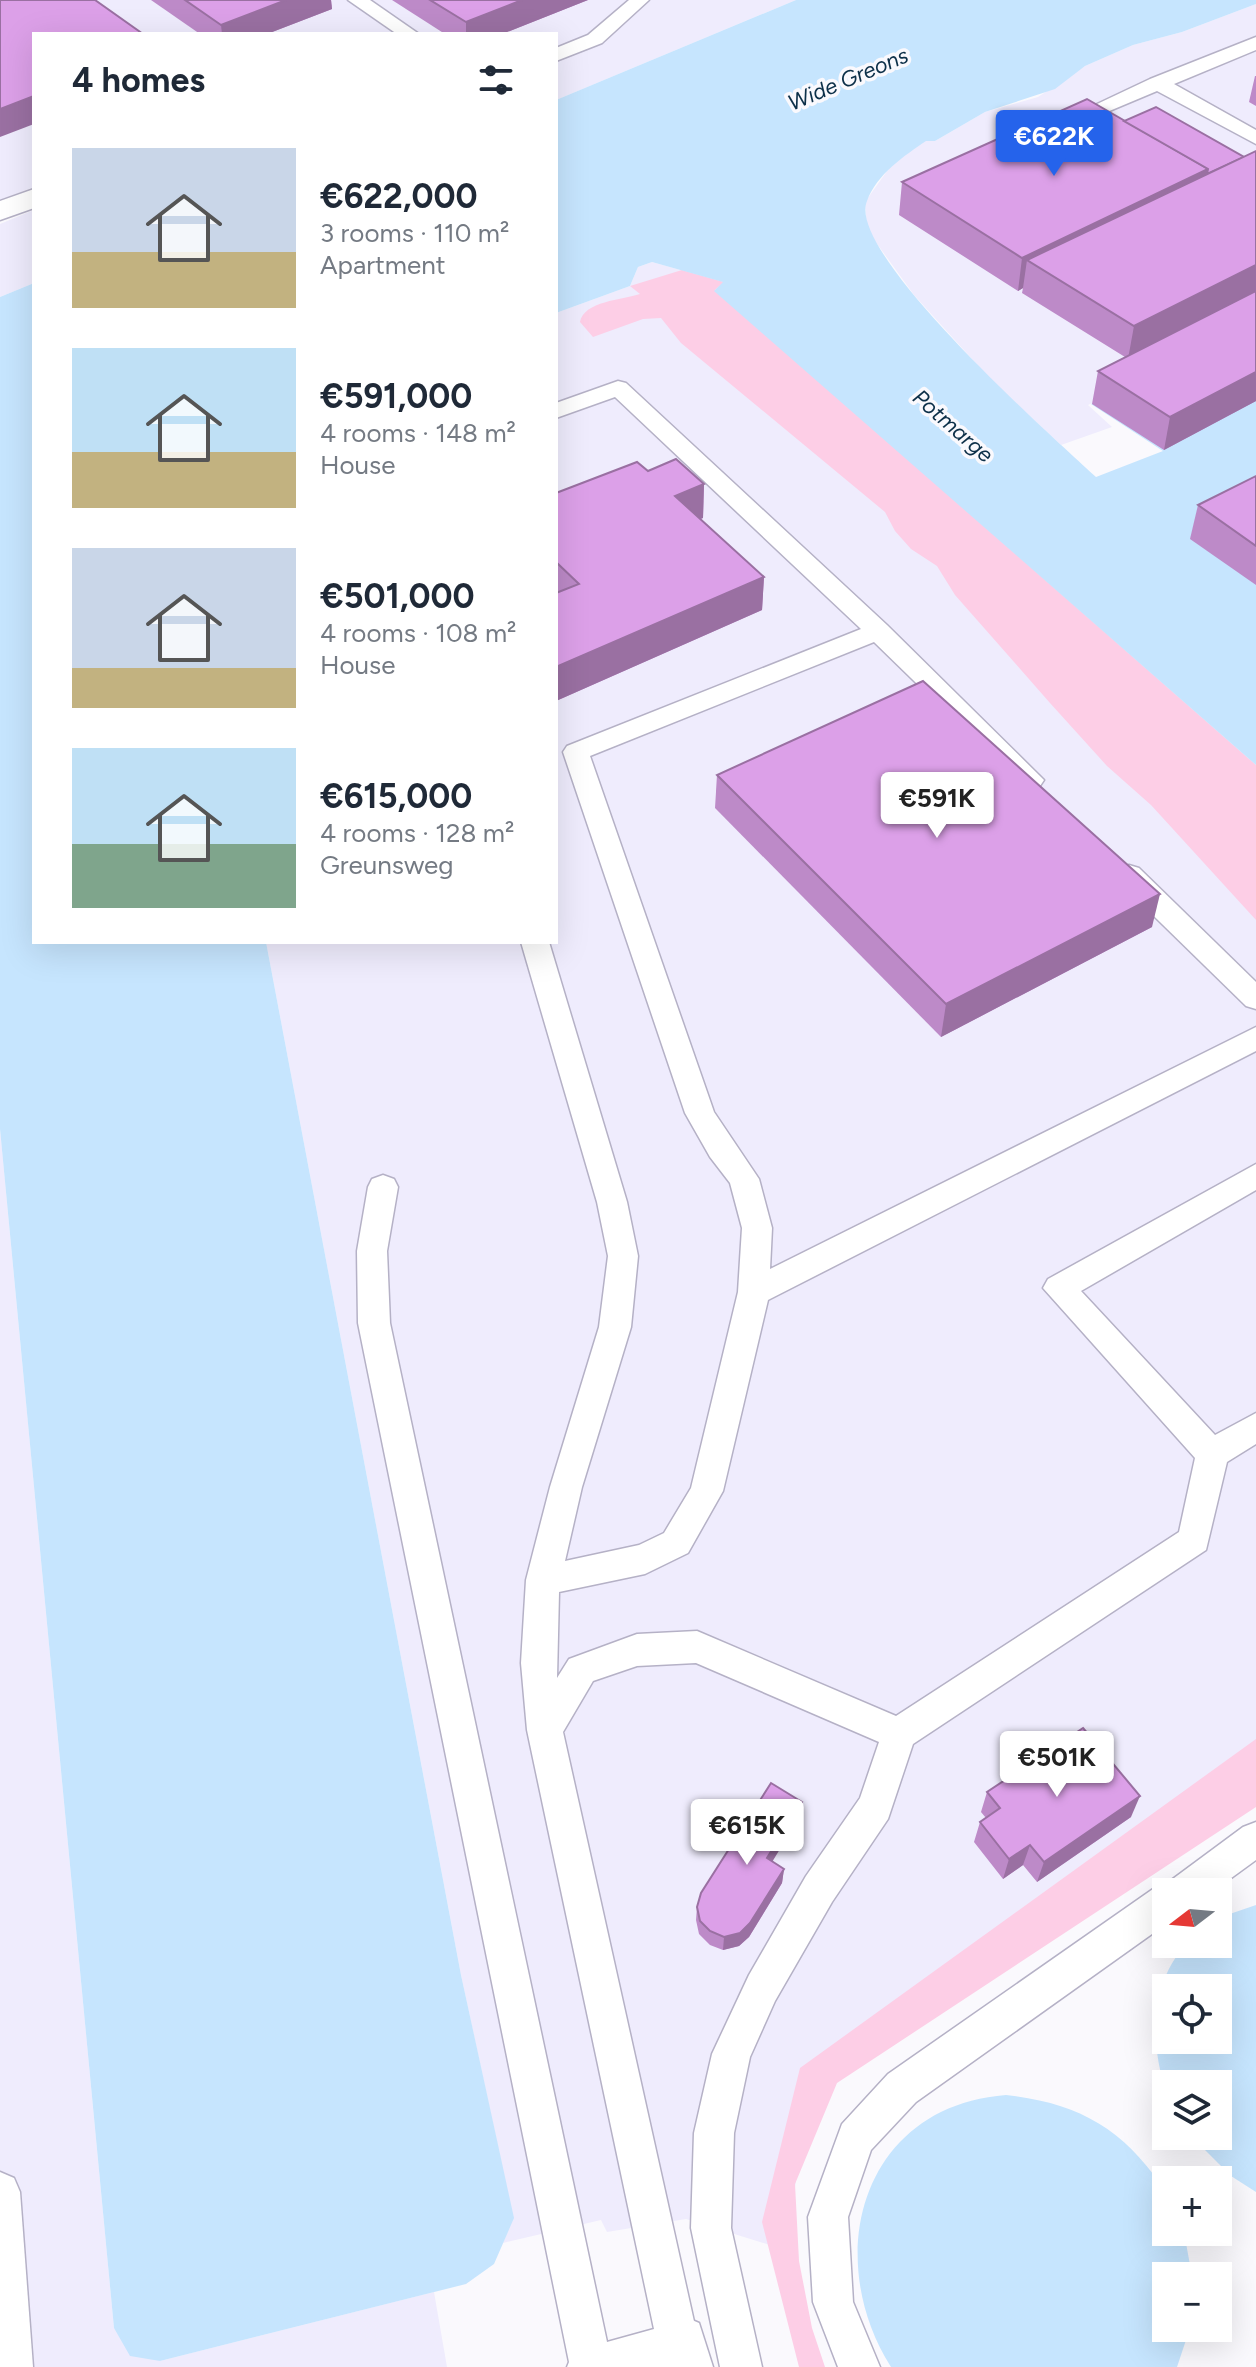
<!DOCTYPE html>
<meta charset="utf-8">
<style>
:root{--surface:#fff;--page:#f6f6f7;--text:#1f2937;--muted:#747a83;--accent:#2563eb}
body{margin:0;font-family:Figtree,sans-serif;background:var(--page);color:var(--text);height:100vh;display:flex;flex-direction:column;font-size:30px;white-space:nowrap}
*{box-sizing:border-box;margin:0}
p{font-size:26px;color:var(--muted)}
.icon{flex:none;width:44px;height:44px;fill:none;stroke:currentColor;stroke-width:2;stroke-linecap:round;stroke-linejoin:round}
.map{position:relative;flex:1;overflow:hidden}
.drawer{position:absolute;left:32px;top:32px;width:526px;height:912px;display:flex;flex-direction:column;background:var(--surface);border-radius:0px;box-shadow:0 8px 32px #0002}
.drawer>*{flex:none}
.needle{width:52px;rotate:254deg}
.controls{position:absolute;left:1152px;top:1878px;display:grid;gap:16px}
.controls a{display:grid;place-items:center;width:80px;height:80px;border-radius:0px;background:var(--surface);box-shadow:0 8px 32px #0002;font-size:40px}
.price{position:absolute;translate:-50% -68px;padding:0 18px;border-radius:8px;background:#fff;color:#222;font-size:26px;line-height:52px;filter:drop-shadow(0 2px 4px #0008)}
.price::after{content:'';position:absolute;left:50%;top:48px;width:24px;height:18px;margin-left:-12px;background:inherit;clip-path:polygon(0 0,100% 0,50% 100%)}
.price.on{background:var(--accent);color:#fff}
ul{padding:0;list-style:none}
li{display:flex;align-items:center;gap:24px;height:200px;padding:0 40px}
li span{display:grid;place-items:center;flex:none;width:224px;height:160px;border-radius:0px;color:#555}
li>.icon{margin-inline-start:auto}
span .icon{width:96px;height:96px;fill:#fffc;stroke-width:1}
li b{font-size:34px}
h2{display:flex;justify-content:space-between;align-items:center;height:96px;padding:0 40px;font-size:34px}
.map>svg:first-child{display:block}
</style>
<div class="map">
<svg width="1256" height="2367" viewBox="0 0 1256 2367">
<rect width="100%" height="100%" fill="#faf9fd"/>
<g fill="#efecfd">
<polygon points="0,0 796,0 556,100 556,34 34,34 34,187 0,200"/>
<polygon points="1256,4 1256,319 1088,405 1112,427 1061,445 991,380 914,295 867,230 865,202 892,164 926,140 935,141 985,112 1038,97 1085,66 1133,45 1182,32"/>
<polygon points="34,210 34,283 0,297 0,224"/>
<polygon points="652,262 724,282 794,363 1256,765 1256,1755 809,2089 786,2250 686,2219 607,2232 601,2220 503,2243 513,2217 461,1975 266,942 556,942 556,313 630,286 638,267"/>
<polygon points="0,1129 114,2328 160,2361 434,2292 447,2367 0,2367"/>
</g>
<g fill="#fdcee6">
<path d="M682 270 724 282 715 290 1256 765V920L1151 805 1107 766 1050 703 955 595 937 566 911 549 895 531 885 512 681 343 661 318 643 319 593 337 580 322C584 301 622 300 640 294L630 286Z"/>
<polygon points="1256,1739 1256,1807 837,2083 795,2184 799,2261 812,2328 825,2367 799,2367 762,2222 800,2068"/>
</g>
<g fill="#c6e5fe" fill-rule="evenodd">
<path d="M796 0H1256V4L1182 32 1133 45 1085 66 1055 89 985 112 935 141H926C904 156 877 174 867 201 845 253 1055 439 1096 477L1163 451 1091 404 1256 319V765L714 291 723 282 652 262 638 267 630 286 556 313V100Z"/>
<polygon points="34,283 34,942 266,942 461,1975 514,2218 494,2264 466,2284 160,2361 130,2356 114,2328 0,1129 0,297"/>
<path d="M1256 1905V2192L1231 2176 1191 2136H1218V2084H1166V2092C1150 2041 1149 1986 1186 1944H1218V1918ZM1218 1988V2040H1166V1988Z"/>
<path d="M1006 2095C1077 2103 1121 2127 1162 2186L1166 2192V2232H1184L1192 2276H1166V2328H1190L1177 2367H891C821 2256 862 2106 1006 2095Z"/>
</g>
<g fill="none" stroke-linecap="round" stroke-linejoin="round">
<g stroke="#b5b1c6" stroke-width="3">
<g id="service">
<polygon points="348,0 370,0 419,34 397,34"/>
<polygon points="629,0 649,0 602,43 556,61 556,48 588,35"/>
<polygon points="1256,37 1256,50 1174,84 1256,130 1256,144 1157,91 1095,117 1081,117 1078,113 1150,79"/>
<polygon points="618,381 626,383 887,625 1044,780 1040,786 1022,786 874,642 590,756 714,1112 759,1179 772,1228 770,1269 1256,1027 1256,1051 768,1300 723,1491 688,1553 645,1574 559,1592 557,1678 569,1659 637,1634 697,1631 896,1716 1179,1532 1195,1458 1043,1288 1048,1279 1256,1164 1256,1190 1081,1291 1215,1435 1256,1413 1256,1444 1227,1462 1206,1550 913,1744 888,1819 832,1902 775,2001 750,2057 734,2133 731,2228 762,2367 720,2367 691,2228 694,2133 712,2054 749,1975 806,1876 860,1798 879,1742 696,1663 637,1666 593,1681 563,1732 699,2344 693,2359 669,2367 567,2367 569,2362 358,1323 357,1251 368,1187 372,1179 383,1175 394,1179 398,1187 387,1251 390,1323 607,2342 654,2329 527,1730 521,1663 526,1580 550,1487 599,1327 608,1256 597,1202 521,942 549,942 627,1202 638,1256 631,1327 582,1487 565,1561 639,1545 664,1533 691,1488 738,1292 742,1228 730,1183 710,1157 685,1113 563,752 567,746 861,629 615,397 556,418 556,403"/>
<polygon points="1129,865 1139,868 1256,982 1256,1009 1246,1006 1119,882 1116,875 1119,868"/>
<polygon points="1256,1822 1256,1860 1212,1892 1166,1892 1166,1924 916,2102 871,2150 848,2217 853,2302 880,2367 838,2367 813,2302 808,2217 842,2124 888,2074 1153,1889 1166,1884 1243,1827"/>
<polygon points="0,2172 14,2178 20,2192 33,2367 0,2367"/>
</g>
</g>
<g stroke="#b5b1c6" stroke-width="3">
<g id="minor">
<polygon points="34,189 34,208 0,220 0,201"/>
<polygon points="678,2314 699,2323 713,2367 653,2367 648,2344 657,2323"/>
</g>
</g>
<use href="#service" fill="#fff" fill-rule="evenodd"/>
<use href="#minor" fill="#fff" fill-rule="evenodd"/>
</g>
<g fill="#bd8ac8">
<polygon points="151,0 331,0 332,9 267,34 200,34"/>
<polygon points="392,0 588,0 502,34 445,34"/>
<polygon points="1255,76 1256,76 1256,106 1249,102"/>
<polygon points="1124,121 1244,157 1256,151 1256,401 1164,450 1092,404 1098,371 1125,357 1022,293 1023,288 1018,291 899,215 902,182"/>
<polygon points="648,471 704,484 703,518 700,519 764,577 762,610 556,701 556,493"/>
<polygon points="1256,476 1256,585 1190,539 1198,505"/>
<polygon points="717,775 1152,927 941,1037 715,808"/>
<polygon points="987,1792 1131,1817 1037,1882 1023,1865 1003,1879 974,1842 980,1822 986,1818 981,1812"/>
<polygon points="802,1802 800,1816 772,1861 784,1869 782,1883 749,1937 739,1946 723,1950 710,1945 699,1934 696,1920 697,1907"/>
</g>
<g fill="#9a70a2">
<polygon points="286,0 331,0 332,9 267,34 222,34 221,25"/>
<polygon points="522,0 588,0 502,34 466,34 466,22"/>
<polygon points="34,96 34,124 0,137 0,109"/>
<polygon points="1208,169 1202,202 1027,260 1023,288 1018,291 1022,258"/>
<polygon points="1256,265 1256,294 1128,359 1134,326"/>
<polygon points="1256,372 1256,401 1164,450 1170,417"/>
<polygon points="704,484 703,518 674,529 675,496"/>
<polygon points="764,577 762,610 556,701 556,667"/>
<polygon points="1160,894 1152,927 941,1037 946,1004"/>
<polygon points="1140,1796 1131,1817 1037,1882 1044,1862"/>
<polygon points="802,1802 800,1816 766,1872 767,1858"/>
<polygon points="1030,1845 1023,1865 1003,1879 1009,1859"/>
<polygon points="784,1869 782,1883 749,1937 739,1946 723,1950 724,1937"/>
</g>
<g fill="#dca0e8" stroke="#9a70a2" stroke-width="2">
<polygon points="0,0 95,0 143,34 34,34 34,96 0,109"/>
<polygon points="185,0 286,0 221,25"/>
<polygon points="430,0 522,0 466,22"/>
<polygon points="1087,99 1208,169 1022,258 902,182"/>
<polygon points="1156,107 1244,157 1207,174 1208,169 1124,121"/>
<polygon points="1256,151 1256,265 1134,326 1027,260"/>
<polygon points="1256,291 1256,372 1170,417 1098,371"/>
<polygon points="676,459 704,484 675,496 764,577 556,667 556,593 579,584 556,562 556,493 637,462 648,471"/>
<polygon points="1256,476 1256,546 1198,505"/>
<polygon points="923,681 1160,894 946,1004 717,775"/>
<polygon points="1083,1728 1140,1796 1044,1862 1030,1845 1009,1859 980,1822 1000,1808 987,1792"/>
<polygon points="771,1783 802,1802 767,1858 784,1869 750,1923 740,1933 724,1937 710,1931 700,1921 697,1907 701,1893"/>
</g>
<g text-anchor="middle" dominant-baseline="central" stroke-width="7" stroke-linejoin="round" paint-order="stroke">
<g font-size="22" font-style="italic" fill="#0d3049" stroke="#faf9fd">
<text transform="translate(848 79) rotate(-23)">Wide Greons</text>
<text transform="translate(953 426) rotate(41)">Potmarge</text>
</g>
</g>
</svg>
<div class="controls">
<a><svg class="needle" viewBox="-14 -14 28 28"><path d="M0-13l5 13h-10z" fill="#e53935"/><path d="M0 13l5-13h-10z" fill="#747a83"/></svg></a>
<a><svg class="icon" aria-label="locate" viewBox="0 0 24 24"><circle cx="12" cy="12" r="6"/><path d="M12 2v4M12 18v4M2 12h4M18 12h4"/></svg></a>
<a><svg class="icon" aria-label="layers" viewBox="0 0 24 24"><path d="M12 4l9 5-9 5-9-5zM3 14l9 5 9-5"/></svg></a>
<a>+</a>
<a>−</a>
</div>
<b class="price on" style="left:1054px;top:178px">€622K</b>
<b class="price" style="left:937px;top:840px">€591K</b>
<b class="price" style="left:1057px;top:1799px">€501K</b>
<b class="price" style="left:747px;top:1867px">€615K</b>
<section class="drawer">
<h2>4 homes<svg class="icon" aria-label="filters" viewBox="0 0 24 24"><path d="M4 7h16M4 17h16"/><circle cx="9" cy="7" r="2"/><circle cx="15" cy="17" r="2"/></svg></h2>
<ul>
<li><span style="background:linear-gradient(#c9d6e8 65%,#c2b280 0)"><svg class="icon" aria-label="home" viewBox="0 0 24 24"><path d="M3 11l9-7 9 7M6 9v11h12V9"/></svg></span><div><b>€622,000</b><p>3 rooms · 110 m²</p><p>Apartment</p></div></li>
<li><span style="background:linear-gradient(#bfe0f5 65%,#c2b280 0)"><svg class="icon" aria-label="home" viewBox="0 0 24 24"><path d="M3 11l9-7 9 7M6 9v11h12V9"/></svg></span><div><b>€591,000</b><p>4 rooms · 148 m²</p><p>House</p></div></li>
<li><span style="background:linear-gradient(#c9d6e8 75%,#c2b280 0)"><svg class="icon" aria-label="home" viewBox="0 0 24 24"><path d="M3 11l9-7 9 7M6 9v11h12V9"/></svg></span><div><b>€501,000</b><p>4 rooms · 108 m²</p><p>House</p></div></li>
<li><span style="background:linear-gradient(#bfe0f5 60%,#7fa58c 0)"><svg class="icon" aria-label="home" viewBox="0 0 24 24"><path d="M3 11l9-7 9 7M6 9v11h12V9"/></svg></span><div><b>€615,000</b><p>4 rooms · 128 m²</p><p>Greunsweg</p></div></li>
</ul>
</section>
</div>
